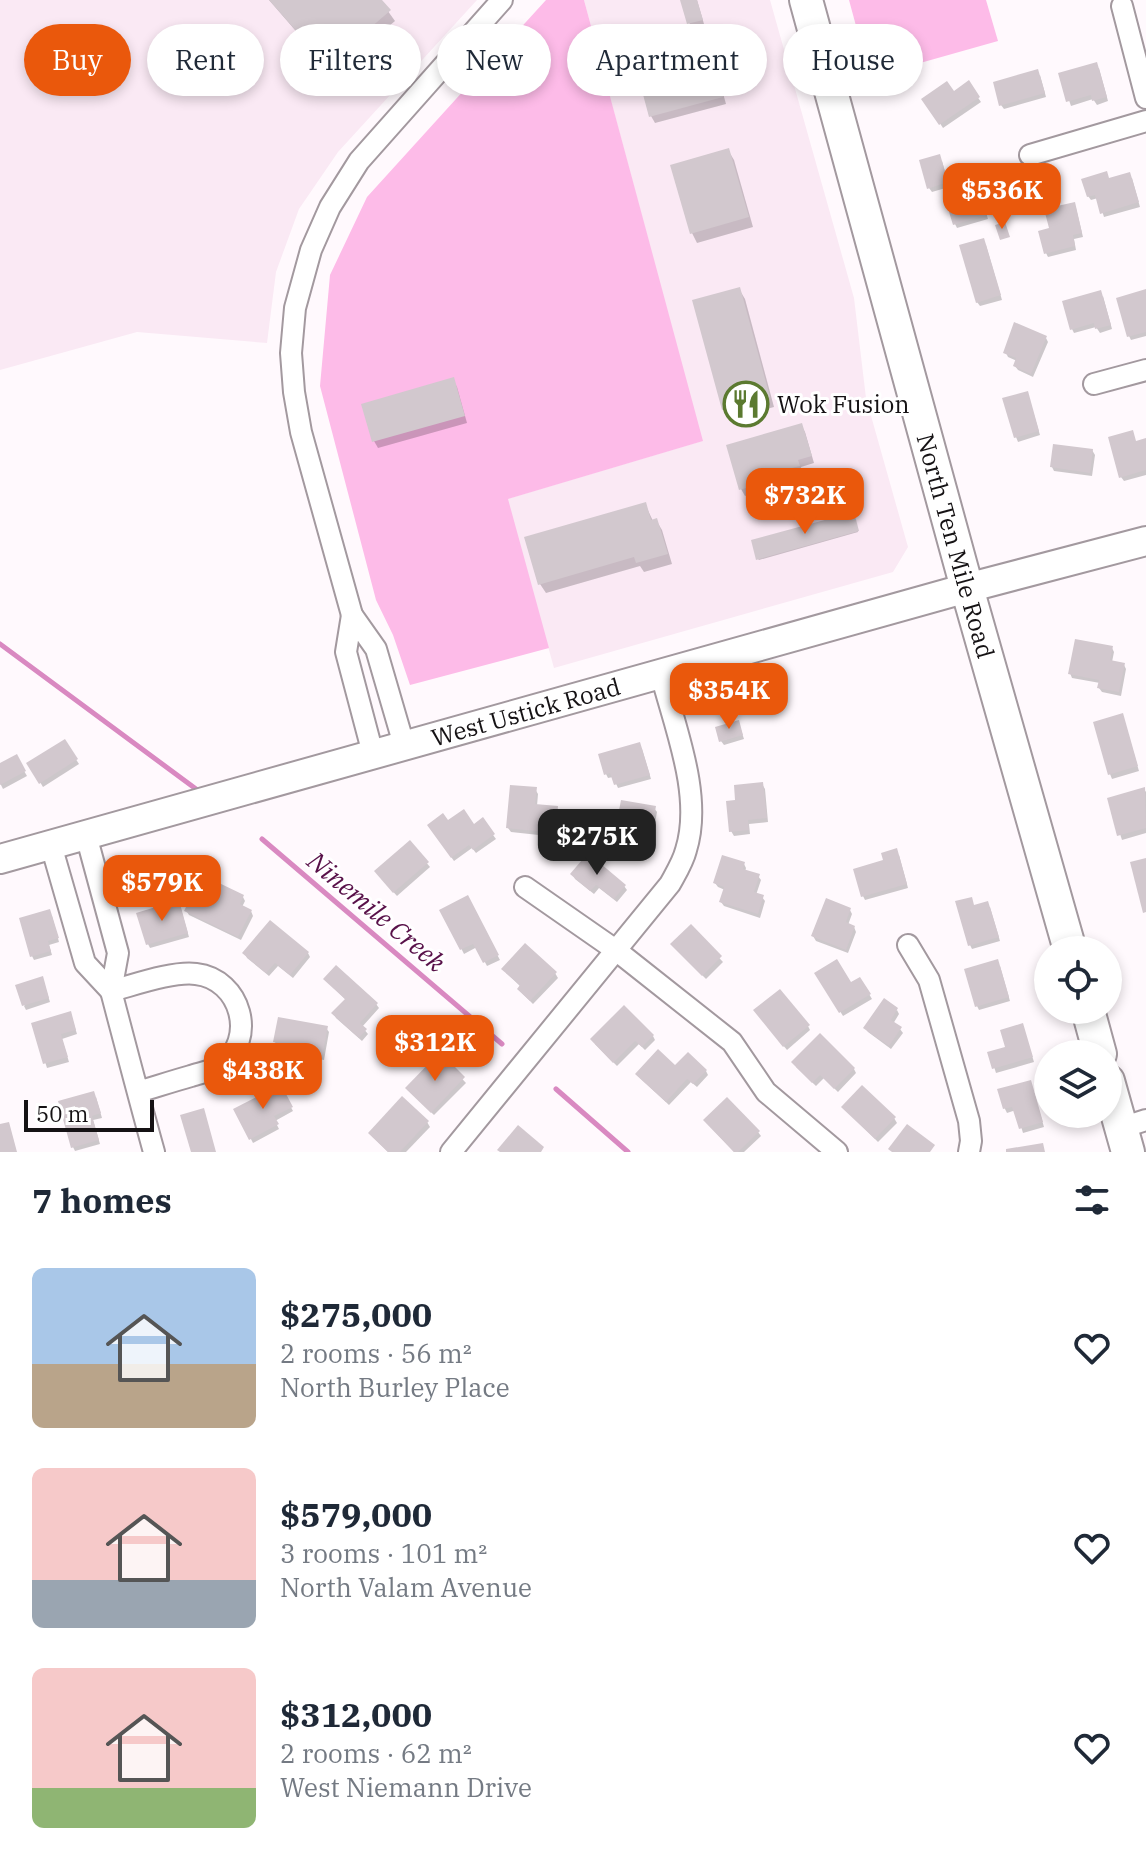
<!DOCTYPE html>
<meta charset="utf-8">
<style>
:root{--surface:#fff;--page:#f2f2f3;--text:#1f2937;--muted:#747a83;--accent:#ea580c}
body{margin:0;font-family:"IBM Plex Serif",serif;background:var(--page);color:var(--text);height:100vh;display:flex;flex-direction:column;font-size:30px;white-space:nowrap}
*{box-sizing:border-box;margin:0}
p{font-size:26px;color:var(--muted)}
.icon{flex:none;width:44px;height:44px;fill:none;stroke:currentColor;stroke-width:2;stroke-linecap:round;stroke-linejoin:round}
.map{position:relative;height:1152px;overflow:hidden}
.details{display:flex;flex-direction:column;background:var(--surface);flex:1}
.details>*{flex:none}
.hud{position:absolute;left:24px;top:24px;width:1098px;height:72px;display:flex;gap:16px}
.tools{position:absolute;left:1034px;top:936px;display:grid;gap:16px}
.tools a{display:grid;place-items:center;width:88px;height:88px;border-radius:50%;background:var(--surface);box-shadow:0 4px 12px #0003;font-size:40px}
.scale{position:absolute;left:24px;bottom:20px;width:130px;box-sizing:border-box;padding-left:8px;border:4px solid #151214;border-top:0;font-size:22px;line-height:28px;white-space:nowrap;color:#151214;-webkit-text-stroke:6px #fff;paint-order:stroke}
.price{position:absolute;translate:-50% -68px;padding:0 18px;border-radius:16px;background:var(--accent);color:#fff;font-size:26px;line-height:52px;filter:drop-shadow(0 2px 4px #0008)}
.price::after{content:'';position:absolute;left:50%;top:48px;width:24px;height:18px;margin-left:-12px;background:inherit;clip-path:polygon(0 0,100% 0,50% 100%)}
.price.selected{background:#222;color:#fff}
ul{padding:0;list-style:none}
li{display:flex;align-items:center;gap:24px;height:200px;padding:0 32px}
li span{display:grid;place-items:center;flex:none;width:224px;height:160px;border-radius:12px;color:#555}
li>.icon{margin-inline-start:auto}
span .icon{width:96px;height:96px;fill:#fffc;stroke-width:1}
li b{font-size:34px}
h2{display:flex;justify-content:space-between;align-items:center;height:96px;padding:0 32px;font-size:34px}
.pill{padding:0 28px;border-radius:36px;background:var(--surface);box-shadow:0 4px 12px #0003;font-size:28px;line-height:72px}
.pill.selected{background:var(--accent);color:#fff}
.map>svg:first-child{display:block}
</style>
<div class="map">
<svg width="1146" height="1152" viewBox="0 0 1146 1152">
<rect width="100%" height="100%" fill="#fff9fd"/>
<g fill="#fae9f4">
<polygon points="0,0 477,0 338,152 299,209 276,272 267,343 137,332 0,370"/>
<polygon points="584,0 770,0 854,298 866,398 908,547 893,572 554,668 507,499 702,441"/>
</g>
<g fill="#fdbbe8">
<polygon points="546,0 584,0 703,441 508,499 549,648 410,685 393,635 376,600 320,386 330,275 367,197"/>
<polygon points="849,0 986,0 998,41 867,78 862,48"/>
</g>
<g fill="#0003">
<polygon points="269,0 380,0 395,21 361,50 355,43 327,67"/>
<polygon points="682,0 697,0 704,24 691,28"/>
<polygon points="710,54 714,61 726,104 655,123 651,116"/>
<polygon points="1099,68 1108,101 1097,105 1093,99 1071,106 1060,74"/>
<polygon points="1040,75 1046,97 1004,109 1001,105"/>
<polygon points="968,83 981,102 943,128 924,99 953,94"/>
<polygon points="728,150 734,160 753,227 697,243 692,233"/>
<polygon points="942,161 949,187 932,192 929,188"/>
<polygon points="1132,178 1140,207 1104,217 1098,198 1091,200 1088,196 1109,180"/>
<polygon points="977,182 988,219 957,228 955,224 961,199"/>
<polygon points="1076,208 1083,237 1074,239 1076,250 1048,257 1046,253 1051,229"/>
<polygon points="986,245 1002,300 980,306 977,302"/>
<polygon points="739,289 745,299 774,407 730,419 724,409"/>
<polygon points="1146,291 1146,336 1131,340 1129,336"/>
<polygon points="1103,296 1112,329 1100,333 1096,327 1074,333 1072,329"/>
<polygon points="1046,338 1048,342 1033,377 1018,370 1015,366 1017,361 1008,357 1006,353"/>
<polygon points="453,380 457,387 467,423 378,448 374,441 364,405"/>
<polygon points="1029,398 1040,435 1018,442 1016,437"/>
<polygon points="801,425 805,432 814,463 801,467 802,473 795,475 796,481 745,496 741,489"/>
<polygon points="1146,440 1146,475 1124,481 1121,477 1136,443"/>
<polygon points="1092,450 1095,455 1092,476 1054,471 1052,467"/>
<polygon points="645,504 653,521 656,520 662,530 672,564 644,572 640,566 546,593 540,584"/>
<polygon points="853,514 858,532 759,560 758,559"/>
<polygon points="1112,648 1114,652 1112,662 1124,665 1126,669 1121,696 1102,692 1099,688 1100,683 1072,678 1070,673"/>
<polygon points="1124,720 1139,771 1112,779 1110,774"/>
<polygon points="740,727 744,739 724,745 721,741"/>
<polygon points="64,741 79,764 43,787 29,764"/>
<polygon points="642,749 651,779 618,788 613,777 608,778 606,774"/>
<polygon points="16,757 27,776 3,789 0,783 0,765"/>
<polygon points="762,784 765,789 768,822 749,824 750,834 734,836 731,831 738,802"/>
<polygon points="535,789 538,794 537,806 557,808 559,812 557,837 511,832 508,828"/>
<polygon points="1144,789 1146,792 1146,833 1122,840 1109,800"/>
<polygon points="654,808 657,812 649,857 617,851 614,847"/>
<polygon points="482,820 496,839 476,853 472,848 454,861 432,830 448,823 474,826"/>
<polygon points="410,843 430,867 397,896 379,876"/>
<polygon points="899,855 908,888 865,900 863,896"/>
<polygon points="744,864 746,868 745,872 758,876 761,880 756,895 762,897 765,901 760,918 724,906 721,902 725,890 718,887 715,883"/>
<polygon points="573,875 624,886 627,890 617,902 599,888 594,894 575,879"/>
<polygon points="243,897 245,901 242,907 251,911 253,916 241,940 189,915 186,910"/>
<polygon points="467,898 500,960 487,966 477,947 464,954 442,910"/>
<polygon points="180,906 189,937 150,948 148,944"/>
<polygon points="974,907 990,907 1000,941 972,949 970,945"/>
<polygon points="850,910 852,914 848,925 854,927 856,932 848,953 816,941 813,936"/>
<polygon points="52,916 59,942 49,945 52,955 34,960 32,956"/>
<polygon points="690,927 723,962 706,979 675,948"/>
<polygon points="308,953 310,957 293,978 278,966 269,976 247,958 245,954"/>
<polygon points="1000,966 1010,1001 979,1010 977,1006"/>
<polygon points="506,973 555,973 558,978 533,1004 522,993 521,987"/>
<polygon points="817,974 851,985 860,979 872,999 843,1016"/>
<polygon points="326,980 376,1004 379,1008 362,1027 368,1034 362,1041 336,1018 334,1014 346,1000"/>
<polygon points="44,983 50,1002 26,1010 24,1006"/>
<polygon points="897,1010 899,1014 893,1024 900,1029 903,1033 891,1049 868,1032 865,1028"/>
<polygon points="758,1015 808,1026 810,1030 787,1050"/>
<polygon points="72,1018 77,1034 62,1039 69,1062 47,1068 33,1024"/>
<polygon points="326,1028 329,1032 324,1060 311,1058 308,1073 283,1068 280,1063 284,1047 278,1046 275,1042"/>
<polygon points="1024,1030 1034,1062 996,1073 990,1054 1008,1048"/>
<polygon points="653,1036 655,1040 645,1050 639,1044 617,1066 595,1044"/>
<polygon points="440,1055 466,1083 434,1115 410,1092"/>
<polygon points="796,1067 854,1069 856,1073 838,1092 824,1078 816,1086"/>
<polygon points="675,1068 706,1071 708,1075 697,1087 691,1082 669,1105 640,1078"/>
<polygon points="278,1083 293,1111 275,1121 279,1129 253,1143 236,1110 267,1094"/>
<polygon points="1032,1086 1044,1127 1023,1133 1016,1110 1007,1113 1005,1109 1000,1091"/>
<polygon points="96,1097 102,1118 93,1120 100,1144 75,1151 73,1147"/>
<polygon points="843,1107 894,1118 897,1123 878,1142"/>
<polygon points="705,1121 758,1132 761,1136 744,1152 734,1152"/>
<polygon points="427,1122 430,1127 406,1152 388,1152 370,1134"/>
</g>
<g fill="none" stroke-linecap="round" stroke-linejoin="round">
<g stroke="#d989c1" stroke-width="5">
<polyline points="0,644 196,789"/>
<polyline points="262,839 502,1044"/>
<polyline points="556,1089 628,1152"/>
</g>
</g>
<g fill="#d2c8ce">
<polygon points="269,0 382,0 391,10 355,41 349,34 321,59"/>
<polygon points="680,0 697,0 703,20 687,24"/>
<polygon points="711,52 723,97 649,117 637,72"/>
<polygon points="1097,62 1107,97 1092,101 1091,95 1066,102 1058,73"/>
<polygon points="1038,69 1045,93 999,106 993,82"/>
<polygon points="969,80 980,97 939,125 921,99 947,81 954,91"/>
<polygon points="729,148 749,217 690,234 670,165"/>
<polygon points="940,154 948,182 927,189 919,160"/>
<polygon points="1107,171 1109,178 1130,172 1139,202 1100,214 1095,195 1087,197 1081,179"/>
<polygon points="976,176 987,215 953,225 946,202 958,198 954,182"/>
<polygon points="1075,202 1082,233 1073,235 1075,246 1044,254 1038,231 1049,228 1044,209"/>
<polygon points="1005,222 1010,237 1000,240 995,225"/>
<polygon points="984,238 1001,295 976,303 959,245"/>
<polygon points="740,287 770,397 722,410 692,300"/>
<polygon points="1146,289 1146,332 1127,337 1116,298"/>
<polygon points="1101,290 1111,325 1095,329 1094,323 1070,330 1062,301"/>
<polygon points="1014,322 1047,336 1031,374 1013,366 1016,358 1003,353"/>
<polygon points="454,377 465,416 372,442 361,404"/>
<polygon points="1028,391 1039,431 1014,438 1002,398"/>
<polygon points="802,423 812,456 798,460 800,466 792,468 794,474 739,490 726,445"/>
<polygon points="1133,430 1136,441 1146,438 1146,470 1119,478 1108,437"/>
<polygon points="1053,444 1093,449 1090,473 1050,467"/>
<polygon points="646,502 651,520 657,518 668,554 636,563 634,557 538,585 524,537"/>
<polygon points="854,512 859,531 756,560 751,540"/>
<polygon points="1075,639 1113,646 1110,660 1125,663 1119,692 1097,688 1099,680 1068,674"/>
<polygon points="1123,713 1138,766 1108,775 1093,722"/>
<polygon points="739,720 743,735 719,742 715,727"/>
<polygon points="65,739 78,759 39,784 26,763"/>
<polygon points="640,742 650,775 614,785 610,773 604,775 598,754"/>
<polygon points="17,754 26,771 0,785 0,763"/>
<polygon points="763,782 767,818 748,820 749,830 729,832 726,801 735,800 734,785"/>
<polygon points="510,785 537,787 535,804 558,806 555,833 506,828"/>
<polygon points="1145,787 1146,828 1117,836 1107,798"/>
<polygon points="621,800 656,806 647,854 612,847"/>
<polygon points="464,809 474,824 483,817 495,834 473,850 469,845 451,858 427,825 443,813 448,820"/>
<polygon points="410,840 429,862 393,893 374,871"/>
<polygon points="897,848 907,884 861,897 853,869 883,860 881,853"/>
<polygon points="588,853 626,885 614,899 596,885 590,891 570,874"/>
<polygon points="722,855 745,862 743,869 760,874 754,892 764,895 758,914 719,902 724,887 713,883"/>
<polygon points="1146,858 1146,912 1143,913 1130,862"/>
<polygon points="201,877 216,884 217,882 244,895 240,904 252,910 238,937 184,911"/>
<polygon points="468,895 499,955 483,963 473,944 460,950 439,910"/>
<polygon points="972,897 974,905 988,901 999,937 968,946 955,901"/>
<polygon points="826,898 851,908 846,922 855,926 846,950 811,936"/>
<polygon points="179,900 188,933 146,945 136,913"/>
<polygon points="50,909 59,938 48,941 51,951 30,957 19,918"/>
<polygon points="270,920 309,952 290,975 275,963 266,973 242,953"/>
<polygon points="691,924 722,956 702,976 670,944"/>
<polygon points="525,943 557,972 530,1001 517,989 520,985 501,969"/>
<polygon points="837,959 851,982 860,977 871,994 839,1013 814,973"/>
<polygon points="998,959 1009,997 975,1007 964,969"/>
<polygon points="336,965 378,1003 360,1023 367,1029 359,1038 331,1013 345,999 323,979"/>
<polygon points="43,976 49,998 22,1006 15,985"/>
<polygon points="780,989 810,1025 783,1047 753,1010"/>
<polygon points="884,998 898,1008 891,1020 902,1027 889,1046 863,1028"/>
<polygon points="624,1005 654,1035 642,1047 635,1041 613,1063 590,1039"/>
<polygon points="71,1011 76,1030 61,1034 68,1057 43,1064 31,1023"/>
<polygon points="278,1017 328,1026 322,1057 309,1054 306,1069 278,1064 282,1044 273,1042"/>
<polygon points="1023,1023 1033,1057 992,1069 987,1052 1005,1047 1000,1030"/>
<polygon points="820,1033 855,1068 834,1089 820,1075 812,1083 791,1062"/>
<polygon points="658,1049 675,1065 688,1052 707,1070 693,1084 687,1079 666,1102 635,1074"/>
<polygon points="440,1052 465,1077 431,1113 405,1088"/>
<polygon points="1031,1080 1043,1122 1019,1129 1012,1107 1003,1109 997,1089"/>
<polygon points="279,1081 293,1107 274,1116 279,1124 249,1140 233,1109 264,1093 262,1089"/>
<polygon points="862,1085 896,1117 875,1139 841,1107"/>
<polygon points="94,1091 101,1113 92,1116 99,1140 71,1148 58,1101"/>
<polygon points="402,1096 429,1121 400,1152 388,1152 368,1133"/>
<polygon points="727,1097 760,1131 738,1152 734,1152 703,1120"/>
<polygon points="204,1108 216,1152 191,1152 180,1115"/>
<polygon points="9,1122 17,1152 0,1152 0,1124"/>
<polygon points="907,1124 935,1145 930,1152 892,1152 888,1149"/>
<polygon points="518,1125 544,1147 541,1152 500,1152 497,1150"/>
<polygon points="1043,1143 1045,1152 1006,1152 1006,1149"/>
</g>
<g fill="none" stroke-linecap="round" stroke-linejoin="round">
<g stroke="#a3999f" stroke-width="24">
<g id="street">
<polyline points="1122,6 1146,98"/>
<polyline points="1030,155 1146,121"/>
<polyline points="1094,384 1146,370"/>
<polyline points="352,615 301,432 294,392 291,353 295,308 311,250 330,207 359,161 502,0"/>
<polyline points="373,754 346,652 352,615 376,649 404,745"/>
<polyline points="51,845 85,963 111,991 118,953 86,835"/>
<polyline points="525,887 617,951 732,1042 766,1092 837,1152"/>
<polyline points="908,945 929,980 969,1121 971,1141 969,1152"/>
<path d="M138 1092C155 1087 173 1081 191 1076 200 1073 212 1071 220 1066 258 1040 241 979 196 974 173 971 134 985 111 991 125 1044 139 1098 154 1152"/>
<polyline points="1121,1128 1146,1120"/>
<path d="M451 1152 670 884C676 873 683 862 686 850 703 796 675 728 661 674"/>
</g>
</g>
<g stroke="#a3999f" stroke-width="32">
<g id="secondary">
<path id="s1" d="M0 859 967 588 1146 541"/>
</g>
</g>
<g stroke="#a3999f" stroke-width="36">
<g id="primary">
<path id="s2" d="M806 0 967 588 1070 950"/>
<polyline points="1088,1010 1100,1054"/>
<polyline points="1108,1081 1128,1152"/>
</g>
</g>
<use href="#street" stroke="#fff" stroke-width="20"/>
<use href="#secondary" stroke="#fff" stroke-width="28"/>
<use href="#primary" stroke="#fff" stroke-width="32"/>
</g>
<defs>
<g id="restaurant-ring" transform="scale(2.3)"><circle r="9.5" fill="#fff" stroke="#5b7a30" stroke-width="1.5"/><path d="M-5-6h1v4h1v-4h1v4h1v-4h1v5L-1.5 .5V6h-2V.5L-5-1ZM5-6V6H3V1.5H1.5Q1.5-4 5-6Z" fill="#5b7a30"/></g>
</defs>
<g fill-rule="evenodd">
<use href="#restaurant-ring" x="746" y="404"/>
</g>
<g text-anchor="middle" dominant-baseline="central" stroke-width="6" stroke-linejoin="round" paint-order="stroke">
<g font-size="24" fill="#151214" stroke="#fff" text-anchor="start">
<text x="777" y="404">Wok Fusion</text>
</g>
<g font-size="24" fill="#151214" stroke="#fff">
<text stroke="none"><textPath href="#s2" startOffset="566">North Ten Mile Road</textPath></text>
<text stroke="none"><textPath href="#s1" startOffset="546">West Ustick Road</textPath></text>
</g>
<g font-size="26" font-style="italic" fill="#581149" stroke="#fff">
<text transform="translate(377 911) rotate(40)">Ninemile Creek</text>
</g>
</g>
</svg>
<div class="tools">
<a><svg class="icon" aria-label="locate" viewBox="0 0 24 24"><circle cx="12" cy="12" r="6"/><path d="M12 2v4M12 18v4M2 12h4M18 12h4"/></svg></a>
<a><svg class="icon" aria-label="layers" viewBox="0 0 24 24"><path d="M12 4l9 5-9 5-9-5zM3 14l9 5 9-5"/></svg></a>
</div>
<div class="scale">50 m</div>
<b class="price" style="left:1002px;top:231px">$536K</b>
<b class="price" style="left:805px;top:536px">$732K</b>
<b class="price" style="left:729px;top:731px">$354K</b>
<b class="price selected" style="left:597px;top:877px">$275K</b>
<b class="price" style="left:162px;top:923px">$579K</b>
<b class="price" style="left:435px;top:1083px">$312K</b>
<b class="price" style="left:263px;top:1111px">$438K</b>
<div class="hud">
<a class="pill selected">Buy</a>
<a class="pill">Rent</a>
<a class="pill">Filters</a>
<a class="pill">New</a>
<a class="pill">Apartment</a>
<a class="pill">House</a>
</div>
</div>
<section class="details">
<h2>7 homes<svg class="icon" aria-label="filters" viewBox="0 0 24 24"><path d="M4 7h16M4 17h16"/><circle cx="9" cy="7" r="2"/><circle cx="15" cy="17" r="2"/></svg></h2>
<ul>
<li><span style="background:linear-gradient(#a9c7e8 60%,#b9a48a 0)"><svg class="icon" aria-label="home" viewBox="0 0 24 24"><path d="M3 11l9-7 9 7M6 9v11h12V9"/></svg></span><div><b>$275,000</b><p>2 rooms · 56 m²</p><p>North Burley Place</p></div><svg class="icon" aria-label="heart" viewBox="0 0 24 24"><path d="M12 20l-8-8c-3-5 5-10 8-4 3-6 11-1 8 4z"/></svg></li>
<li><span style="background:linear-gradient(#f6c9c9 70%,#9aa5b1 0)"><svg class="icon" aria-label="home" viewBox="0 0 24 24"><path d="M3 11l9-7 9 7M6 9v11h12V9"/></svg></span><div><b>$579,000</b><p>3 rooms · 101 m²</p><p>North Valam Avenue</p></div><svg class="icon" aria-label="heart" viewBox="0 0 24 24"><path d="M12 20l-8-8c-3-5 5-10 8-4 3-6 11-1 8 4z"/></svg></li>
<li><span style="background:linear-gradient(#f6c9c9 75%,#8fb573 0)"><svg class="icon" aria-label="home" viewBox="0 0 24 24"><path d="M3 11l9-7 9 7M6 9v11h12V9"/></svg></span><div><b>$312,000</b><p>2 rooms · 62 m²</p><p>West Niemann Drive</p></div><svg class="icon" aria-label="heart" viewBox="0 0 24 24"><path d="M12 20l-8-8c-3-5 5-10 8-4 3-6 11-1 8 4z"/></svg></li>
</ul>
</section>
